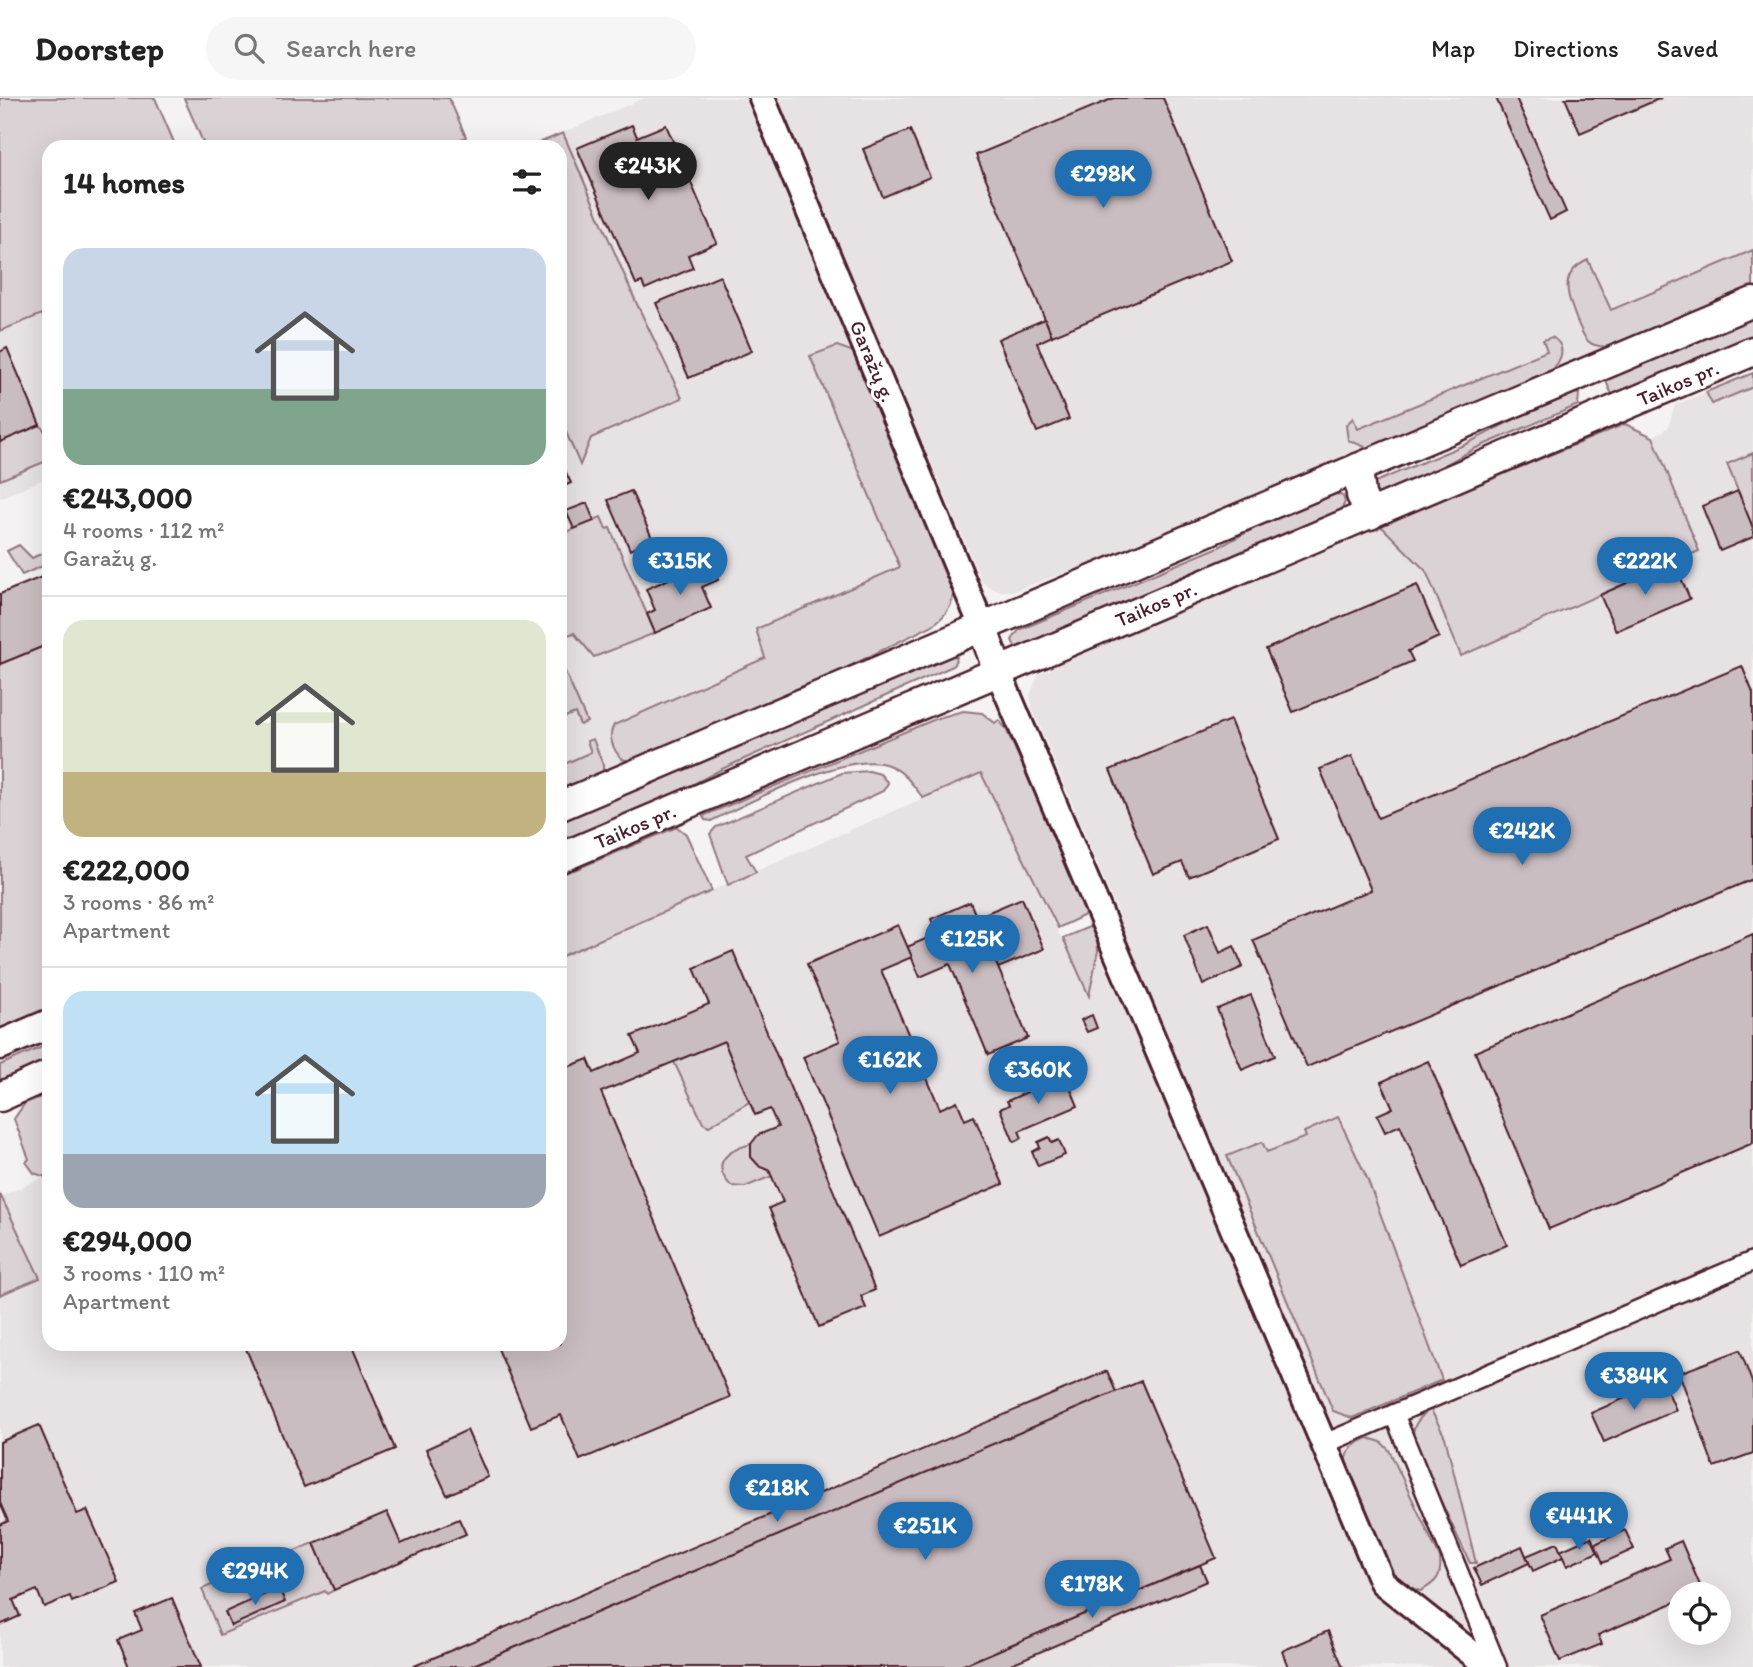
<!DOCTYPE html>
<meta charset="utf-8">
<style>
:root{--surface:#fff;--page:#f6f6f6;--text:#222;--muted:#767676;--line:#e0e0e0;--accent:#1f6fb2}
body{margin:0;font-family:Itim,sans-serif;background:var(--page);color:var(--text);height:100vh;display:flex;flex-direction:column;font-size:26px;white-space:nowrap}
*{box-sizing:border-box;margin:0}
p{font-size:23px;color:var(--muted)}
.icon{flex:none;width:38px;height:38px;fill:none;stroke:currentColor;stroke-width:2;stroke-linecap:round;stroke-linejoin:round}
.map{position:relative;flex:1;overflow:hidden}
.sheet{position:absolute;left:42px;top:42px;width:525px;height:1211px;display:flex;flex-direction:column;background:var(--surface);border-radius:21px;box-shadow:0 7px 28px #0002}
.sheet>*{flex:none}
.fabs{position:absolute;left:1668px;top:1484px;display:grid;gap:14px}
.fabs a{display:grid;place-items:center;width:63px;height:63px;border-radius:50%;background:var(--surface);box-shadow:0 7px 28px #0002;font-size:35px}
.price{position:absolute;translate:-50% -60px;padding:0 16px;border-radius:24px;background:var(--accent);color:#fff;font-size:23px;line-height:46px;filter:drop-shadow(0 2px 4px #0008)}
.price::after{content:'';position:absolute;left:50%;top:42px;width:21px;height:16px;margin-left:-10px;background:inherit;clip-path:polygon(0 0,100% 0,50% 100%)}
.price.on{background:#222;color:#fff}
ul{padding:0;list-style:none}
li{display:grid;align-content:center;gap:14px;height:371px;padding:0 21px}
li+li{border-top:2px solid var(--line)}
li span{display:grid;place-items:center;height:217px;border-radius:21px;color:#555}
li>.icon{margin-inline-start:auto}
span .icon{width:126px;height:126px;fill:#fffc;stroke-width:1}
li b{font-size:30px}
h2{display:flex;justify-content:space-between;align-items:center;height:84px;padding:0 21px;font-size:30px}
header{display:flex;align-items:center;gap:42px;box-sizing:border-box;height:98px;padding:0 35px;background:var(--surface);border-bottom:2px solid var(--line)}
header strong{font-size:33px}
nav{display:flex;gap:38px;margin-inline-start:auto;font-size:24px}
.search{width:490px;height:63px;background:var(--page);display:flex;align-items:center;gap:18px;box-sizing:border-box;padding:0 24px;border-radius:38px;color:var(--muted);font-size:26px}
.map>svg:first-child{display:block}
</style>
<header>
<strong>Doorstep</strong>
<div class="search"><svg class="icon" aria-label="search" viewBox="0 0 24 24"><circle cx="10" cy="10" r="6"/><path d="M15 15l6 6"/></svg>Search here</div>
<nav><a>Map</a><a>Directions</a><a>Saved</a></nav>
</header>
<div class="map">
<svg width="1753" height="1569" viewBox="0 0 1753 1569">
<rect width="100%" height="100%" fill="#f4f2f2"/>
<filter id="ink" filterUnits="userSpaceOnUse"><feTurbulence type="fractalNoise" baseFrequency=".0143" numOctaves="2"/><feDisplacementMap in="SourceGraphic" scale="14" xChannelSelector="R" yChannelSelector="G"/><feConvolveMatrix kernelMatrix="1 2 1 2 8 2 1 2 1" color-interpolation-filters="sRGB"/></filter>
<g filter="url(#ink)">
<g fill="#e7e2e3" fill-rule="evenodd">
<polygon points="0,0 155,0 176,49 49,49 49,379 0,400"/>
<polygon points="645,0 745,0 952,483 954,504 943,520 874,557 560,698 560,49 529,49"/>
<polygon points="776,0 1753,0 1753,191 1168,438 1013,493 997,493 982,484"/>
<path d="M1753 275V1569H1495L1394 1487 1138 876 1116 810 1033 612 1030 597 1039 576 1057 568 1055 562 1380 427 1426 473 1461 557 1698 453 1653 339 1668 330 1675 307ZM1680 1496H1718V1535H1680Z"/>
<polygon points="981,675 1089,897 1098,853 1238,1167 1375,1486 1473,1569 0,1569 0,1096 2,1098 49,1077 49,1246 560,1246 560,859"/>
</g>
<g fill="#dbd2d5" stroke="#927880" stroke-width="2">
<polygon points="0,0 155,0 176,49 49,49 49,234 42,216 0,233"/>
<polygon points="184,0 449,0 466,39 443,49 205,49"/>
<polygon points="563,35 636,204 682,300 591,340 580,367 560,320 560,49 529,49"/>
<path d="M1753 152V191L1614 249C1607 249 1598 249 1592 246 1584 242 1581 231 1577 223 1568 198 1557 176 1588 162L1611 212Z"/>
<polygon points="1753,215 1753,242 1613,299 1605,281"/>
<path d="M1552 239C1572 251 1556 270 1543 281L1370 351 1348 342 1346 327 1353 320 1358 331 1547 253 1543 242Z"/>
<path d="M837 248 854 254 952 483C956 504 949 516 931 528L785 600 636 665 622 661C613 652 607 638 614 627L765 560 756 531 900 469 810 258Z"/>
<polygon points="1753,275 1753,289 1712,306 1706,294"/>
<polygon points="1569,293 1579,296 1578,307 1474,351 1399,392 1377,398 1372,389 1375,384 1466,346"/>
<polygon points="1625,326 1653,339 1699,453 1461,558 1426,473 1380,427"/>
<polygon points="40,327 49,338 49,362 0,382 0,344"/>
<polygon points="1753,355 1753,430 1727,366"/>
<polygon points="1333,395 1343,398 1345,404 1339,417 1016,551 1012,542 1019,532 1219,449 1298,407"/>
<polygon points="601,419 606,431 610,430 655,535 594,559 574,535 565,538 560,523 560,437"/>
<polygon points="19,447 32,460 49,452 49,465 22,477 7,453"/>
<polygon points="49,546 49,916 0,937 0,566"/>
<polygon points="948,556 957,559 953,568 724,670 644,712 560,748 560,718"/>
<polygon points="563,569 587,624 580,627 575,615 560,621 560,571"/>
<path d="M963 613 982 615 995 625 999 622 1006 631 1087 807V816L1058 830 981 675 923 700C914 688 903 672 888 667 848 652 750 704 711 723L705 722 703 718 938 620Z"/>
<polygon points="593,641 603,667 603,674 560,698 560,668 591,654 587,643"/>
<polygon points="869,673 880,676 888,685 883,693 746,757 756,774 728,787 710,736 716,729 842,675"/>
<polygon points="677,729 686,736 712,793 560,859 560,771 568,768 574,772"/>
<polygon points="1089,829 1097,835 1098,853 1089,898 1063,840"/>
<polygon points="724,943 749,1004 709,1028 703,1025 674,964"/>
<polygon points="49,946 49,966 0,987 0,967"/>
<polygon points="49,996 49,1077 45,1079 34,1075 26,1064 29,1061 14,1021 25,1005"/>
<polygon points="1338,1019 1367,1080 1442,1282 1352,1320 1333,1313 1227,1058 1262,1044 1267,1054 1306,1039 1304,1034"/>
<path d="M751 1046C752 1061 755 1068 769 1072L772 1078 745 1089 731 1088C709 1065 728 1052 751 1046Z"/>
<polygon points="0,1096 40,1180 0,1197"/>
<path d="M1430 1310 1445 1339 1476 1465H1470L1414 1346C1410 1328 1418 1322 1430 1310Z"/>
<path d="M1368 1340 1381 1344 1389 1352 1440 1460C1442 1478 1437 1484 1421 1493 1406 1489 1399 1486 1390 1473L1345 1365C1347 1350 1354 1346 1368 1340Z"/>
<polygon points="314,1445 334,1492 327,1496 325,1493 220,1537 202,1491"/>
</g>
<g fill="#cabdc1" stroke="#4a1f2b" stroke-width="2">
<polygon points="1114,0 1163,0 1232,163 1052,238 976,57"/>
<polygon points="1496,0 1516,0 1566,114 1550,122"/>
<polygon points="1565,0 1661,0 1580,35"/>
<polygon points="632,27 637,39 666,27 717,145 688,157 693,170 645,191 642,184 636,186 577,50"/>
<polygon points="910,32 930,79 883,99 863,51"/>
<polygon points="720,178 752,253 689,280 656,205"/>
<polygon points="1045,221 1052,238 1037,245 1069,321 1037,334 998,241"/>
<polygon points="7,250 40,327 0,344 0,254"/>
<polygon points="560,362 571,385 560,390"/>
<polygon points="631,393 653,442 630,452 608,402"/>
<polygon points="1738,393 1753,430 1753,439 1720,453 1702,408"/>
<polygon points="587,405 594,423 574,431 566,413"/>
<polygon points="710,463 718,482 702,489 711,510 655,535 647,516 655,512 646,491"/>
<polygon points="1674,464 1690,501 1616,533 1600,497"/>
<polygon points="49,476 49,546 0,566 0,496"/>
<polygon points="1417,487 1439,539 1408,553 1413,563 1293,614 1266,551"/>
<polygon points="1742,568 1753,595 1753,781 1307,969 1253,842 1371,792 1320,671 1352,658 1378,720"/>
<polygon points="1230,622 1279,741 1189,779 1182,764 1153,776 1110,672"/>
<polygon points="1022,800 1044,851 998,870 977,819"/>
<polygon points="970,804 1028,940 988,957 950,866 920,879 907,849 937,836 931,821"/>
<polygon points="1208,826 1220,855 1234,848 1243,869 1203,887 1184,837"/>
<polygon points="898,827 912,859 881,872 940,1011 957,1003 965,1022 974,1018 1003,1086 879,1139 803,959 840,943 807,866"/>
<polygon points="1753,836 1753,1045 1549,1131 1475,954"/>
<polygon points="733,853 875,1192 861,1198 866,1210 819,1229 769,1110 783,1104 769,1072 760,1069 751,1059 751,1046 758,1037 778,1029 770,1011 755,1017 724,943 601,994 730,1299 580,1362 561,1317 531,1329 496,1246 560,1246 560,972 588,961 594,975 640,955 632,938 709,906 694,870"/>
<polygon points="1251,897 1275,958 1242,972 1217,911"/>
<polygon points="1092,917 1097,930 1087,934 1081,922"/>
<polygon points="1428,963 1507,1147 1461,1167 1400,1027 1385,1034 1377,1017 1393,1010 1381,984"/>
<polygon points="1065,977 1078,1008 1019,1033 1022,1040 1014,1044 1000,1011 1009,1007 1007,1003"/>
<polygon points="1049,1039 1052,1045 1059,1042 1065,1057 1038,1068 1032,1054 1040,1050 1038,1044"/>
<polygon points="244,1246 351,1246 395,1351 304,1389"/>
<polygon points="1740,1252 1753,1287 1753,1355 1714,1369 1679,1275"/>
<polygon points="1107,1273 1116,1294 469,1569 412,1569"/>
<polygon points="1141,1283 1216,1460 959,1569 469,1569"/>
<polygon points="1663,1283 1676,1312 1604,1344 1591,1315"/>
<polygon points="39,1327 77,1416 87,1412 119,1484 72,1504 70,1498 44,1509 37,1492 13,1502 20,1518 0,1527 0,1427 8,1423 0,1405 0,1344"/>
<polygon points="467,1332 488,1379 447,1397 426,1351"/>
<polygon points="387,1414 401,1446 459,1421 466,1436 334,1492 314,1445"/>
<polygon points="1625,1432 1634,1451 1603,1465 1595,1446"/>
<polygon points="1591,1439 1598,1454 1567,1468 1560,1453"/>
<polygon points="1681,1443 1702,1492 1693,1496 1680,1496 1680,1502 1598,1537 1602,1546 1560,1563 1540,1517 1670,1461 1665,1450"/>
<polygon points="1557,1445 1563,1459 1533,1473 1526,1458"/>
<polygon points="1522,1448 1529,1465 1482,1487 1474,1470"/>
<polygon points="1200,1467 1207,1483 1004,1569 959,1569"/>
<polygon points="279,1490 285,1504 231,1528 225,1514"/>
<polygon points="172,1500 201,1569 129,1569 118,1542 142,1532 135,1515"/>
<polygon points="1328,1533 1343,1569 1288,1569 1282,1553"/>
</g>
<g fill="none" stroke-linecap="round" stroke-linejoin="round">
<g stroke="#4a1f2b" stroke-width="23">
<g id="street">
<polyline points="1394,1316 1497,1569"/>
<polyline points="1324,1346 1753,1163"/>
</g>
</g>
<g stroke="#4a1f2b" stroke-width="30">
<g id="secondary">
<polyline points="762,0 981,526"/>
<polyline points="998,573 1382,1484 1489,1569"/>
</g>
</g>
<g stroke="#4a1f2b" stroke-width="33">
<g id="primary">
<polyline points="1358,370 1361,397 1370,417"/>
<polyline points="981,526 998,573"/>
<path d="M560 708C957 537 1355 372 1753 204"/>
<polyline points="560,760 1753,253"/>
<polyline points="0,947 49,926"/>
<polyline points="0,999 49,977"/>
</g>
</g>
<use href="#street" stroke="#fff" stroke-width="18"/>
<use href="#secondary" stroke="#fff" stroke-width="24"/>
<use href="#primary" stroke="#fff" stroke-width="28"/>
</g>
</g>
<g text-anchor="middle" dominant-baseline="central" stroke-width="6" stroke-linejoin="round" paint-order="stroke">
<g font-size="21" fill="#4a1f2b" stroke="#fff">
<text transform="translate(873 263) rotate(67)">Garažų g.</text>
<text transform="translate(1678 285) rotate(-23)">Taikos pr.</text>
<text transform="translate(1156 506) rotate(-23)">Taikos pr.</text>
<text transform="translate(635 728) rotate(-23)">Taikos pr.</text>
</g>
</g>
</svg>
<div class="fabs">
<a><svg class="icon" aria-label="locate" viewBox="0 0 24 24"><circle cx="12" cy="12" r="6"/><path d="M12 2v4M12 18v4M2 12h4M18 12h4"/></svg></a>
</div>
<b class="price on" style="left:648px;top:104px">€243K</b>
<b class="price" style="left:1103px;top:112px">€298K</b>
<b class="price" style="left:680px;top:499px">€315K</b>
<b class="price" style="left:1645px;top:499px">€222K</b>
<b class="price" style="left:1522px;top:769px">€242K</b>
<b class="price" style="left:972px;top:877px">€125K</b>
<b class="price" style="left:890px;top:998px">€162K</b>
<b class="price" style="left:1038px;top:1008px">€360K</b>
<b class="price" style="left:1634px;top:1314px">€384K</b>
<b class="price" style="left:777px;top:1426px">€218K</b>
<b class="price" style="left:1579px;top:1454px">€441K</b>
<b class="price" style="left:925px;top:1464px">€251K</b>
<b class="price" style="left:255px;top:1509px">€294K</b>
<b class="price" style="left:1092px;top:1522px">€178K</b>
<section class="sheet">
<h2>14 homes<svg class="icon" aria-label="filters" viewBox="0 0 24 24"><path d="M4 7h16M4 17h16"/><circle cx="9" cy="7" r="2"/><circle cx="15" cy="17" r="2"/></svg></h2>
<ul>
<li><span style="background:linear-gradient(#c9d6e8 65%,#7fa58c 0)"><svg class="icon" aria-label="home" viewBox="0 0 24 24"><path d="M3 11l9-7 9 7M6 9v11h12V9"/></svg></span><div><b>€243,000</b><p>4 rooms · 112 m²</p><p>Garažų g.</p></div></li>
<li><span style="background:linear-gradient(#dfe7d0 70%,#c2b280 0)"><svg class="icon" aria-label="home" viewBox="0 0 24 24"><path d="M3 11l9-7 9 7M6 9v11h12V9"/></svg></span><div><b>€222,000</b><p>3 rooms · 86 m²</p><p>Apartment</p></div></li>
<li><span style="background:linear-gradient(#bfe0f5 75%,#9aa5b1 0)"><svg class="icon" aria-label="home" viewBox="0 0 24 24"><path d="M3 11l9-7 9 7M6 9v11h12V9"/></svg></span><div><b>€294,000</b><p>3 rooms · 110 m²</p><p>Apartment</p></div></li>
</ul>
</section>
</div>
